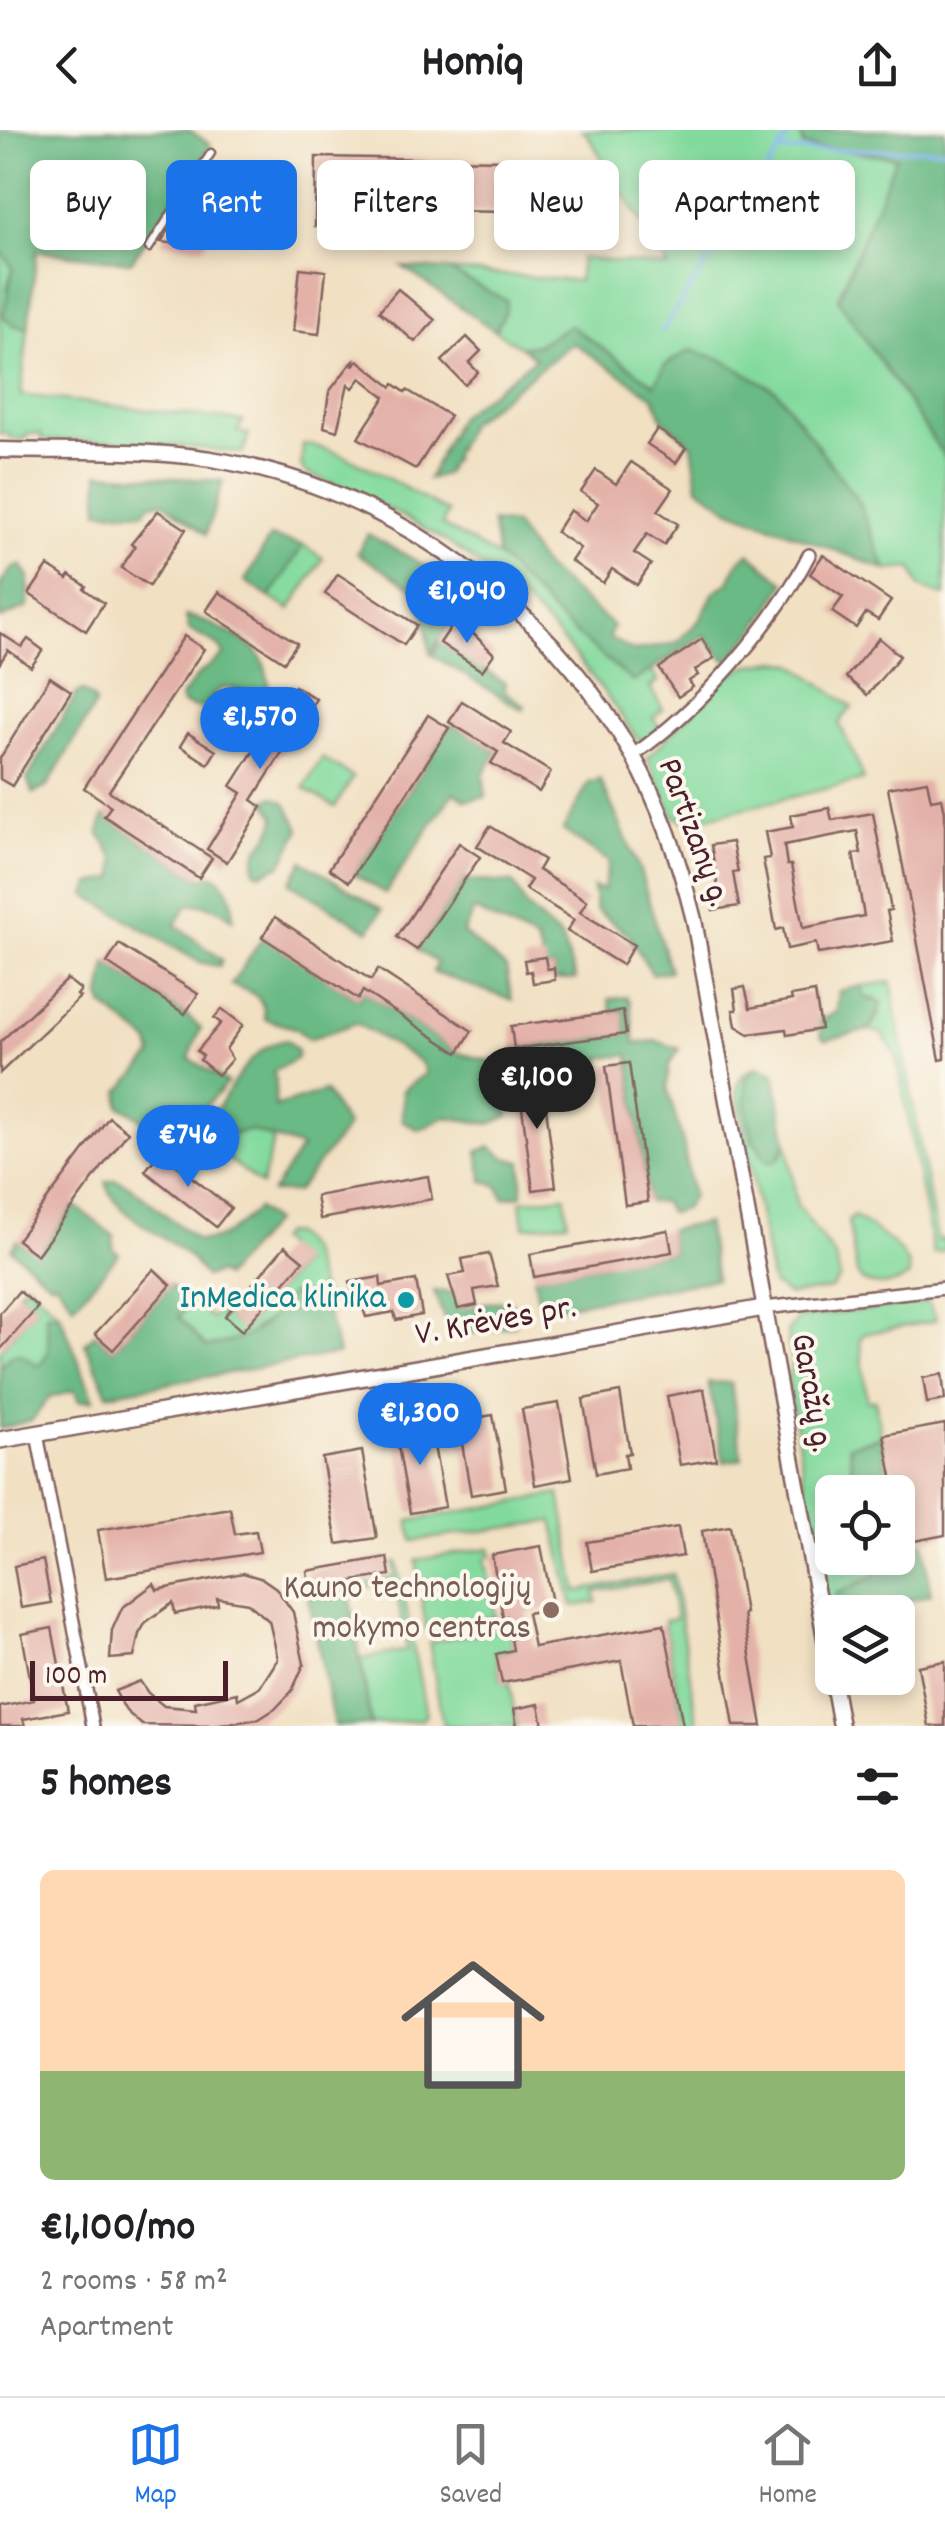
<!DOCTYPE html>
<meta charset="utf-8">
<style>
:root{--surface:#fff;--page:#f2f2f2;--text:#202124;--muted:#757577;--line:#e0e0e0;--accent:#1a73e8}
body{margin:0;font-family:Dekko,sans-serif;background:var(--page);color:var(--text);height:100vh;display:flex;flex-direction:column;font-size:38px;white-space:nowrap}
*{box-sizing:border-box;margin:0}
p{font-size:32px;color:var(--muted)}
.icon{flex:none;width:55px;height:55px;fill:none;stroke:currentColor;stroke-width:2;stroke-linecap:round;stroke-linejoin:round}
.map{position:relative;height:1596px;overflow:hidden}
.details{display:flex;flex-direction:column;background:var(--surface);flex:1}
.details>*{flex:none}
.guide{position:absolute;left:30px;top:30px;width:885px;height:90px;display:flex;gap:20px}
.buttons{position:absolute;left:815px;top:1345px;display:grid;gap:20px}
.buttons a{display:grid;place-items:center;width:100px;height:100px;border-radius:15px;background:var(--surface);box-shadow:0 5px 15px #0003;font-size:50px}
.scale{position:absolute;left:30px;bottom:25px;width:198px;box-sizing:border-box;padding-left:10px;border:5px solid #4a1f2b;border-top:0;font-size:28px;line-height:35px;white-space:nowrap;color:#4a1f2b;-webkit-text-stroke:8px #fbf7ec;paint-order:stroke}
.price{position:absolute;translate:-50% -85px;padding:0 22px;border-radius:35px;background:var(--accent);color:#fff;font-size:32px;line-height:65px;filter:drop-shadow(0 2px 5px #0008)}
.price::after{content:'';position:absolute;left:50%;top:60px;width:30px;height:22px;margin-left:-15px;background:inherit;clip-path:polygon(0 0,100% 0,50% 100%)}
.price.on{background:#222;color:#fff}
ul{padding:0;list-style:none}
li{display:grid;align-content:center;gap:20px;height:530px;padding:0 40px}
li span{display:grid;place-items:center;height:310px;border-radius:15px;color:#555}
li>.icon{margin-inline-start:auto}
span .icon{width:180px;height:180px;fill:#fffc;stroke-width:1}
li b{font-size:42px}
h2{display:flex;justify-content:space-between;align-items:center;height:120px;padding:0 40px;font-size:42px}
.pill{padding:0 35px;border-radius:15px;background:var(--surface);box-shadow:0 5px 15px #0003;font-size:35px;line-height:90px}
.pill.on{background:var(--accent);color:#fff}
header{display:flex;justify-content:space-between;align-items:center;height:130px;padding:0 40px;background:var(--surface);font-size:45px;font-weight:700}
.tabs{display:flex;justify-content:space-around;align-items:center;height:140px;border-top:2px solid var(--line);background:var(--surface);font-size:28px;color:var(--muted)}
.tabs a{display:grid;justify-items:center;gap:5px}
.tabs .on{color:var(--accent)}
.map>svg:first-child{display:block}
</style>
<header><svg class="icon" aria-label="back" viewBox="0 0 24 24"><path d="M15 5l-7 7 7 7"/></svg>Homiq<svg class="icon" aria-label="share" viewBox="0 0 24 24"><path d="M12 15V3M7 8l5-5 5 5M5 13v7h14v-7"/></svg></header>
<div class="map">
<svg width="945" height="1596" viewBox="0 0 945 1596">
<rect width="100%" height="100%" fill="#fbf7ec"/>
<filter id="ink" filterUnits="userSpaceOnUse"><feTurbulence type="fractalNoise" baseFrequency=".01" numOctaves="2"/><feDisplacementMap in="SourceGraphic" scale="20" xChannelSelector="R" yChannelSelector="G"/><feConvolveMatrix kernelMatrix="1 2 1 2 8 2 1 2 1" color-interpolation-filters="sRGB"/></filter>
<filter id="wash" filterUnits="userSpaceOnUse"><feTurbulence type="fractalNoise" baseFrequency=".0048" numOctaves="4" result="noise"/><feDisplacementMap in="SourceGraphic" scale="40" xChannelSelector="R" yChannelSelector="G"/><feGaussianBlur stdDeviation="2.25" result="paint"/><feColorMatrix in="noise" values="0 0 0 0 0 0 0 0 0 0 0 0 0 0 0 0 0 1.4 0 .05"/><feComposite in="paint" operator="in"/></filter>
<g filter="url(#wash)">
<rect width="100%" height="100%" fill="#f1e0c2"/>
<g fill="#83da9e" stroke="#667c64" stroke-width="2.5">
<polygon points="581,0 801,0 803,16 897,27 838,169 945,327 945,466 920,457 912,438 886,440 858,371 777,261 721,229 656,255 569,195 539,214 521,217 495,201 505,182 506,171 448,140 578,151 581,128 669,137 587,4"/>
<polygon points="0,119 13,138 7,159 13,195 28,198 21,265 243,291 237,302 249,304 243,323 142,312 42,310 41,304 27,304 26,309 10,309 9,304 0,304"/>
<path d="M303 314C346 318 410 363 448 382L442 395 498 427 561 491 633 552 651 539 658 551 650 557 663 579 653 588 660 598 647 610 637 609C543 469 464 405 306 343L301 337Z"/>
<polygon points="303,415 323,428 290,480 270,467"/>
<polygon points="778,531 794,534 852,577 839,593 859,636 863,650 687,692 674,686 647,628 730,544 750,535"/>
<polygon points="322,628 353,647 335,677 304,658"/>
<polygon points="891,852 937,1110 945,1109 945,1121 933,1123 896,924 881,903 869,900 880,882 876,869 865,868 861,856"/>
<path d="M758 937 746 949 752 1012 781 1026 787 1012 797 1075 835 1127 840 1148 831 1159 788 1165 772 1154 737 964C738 948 743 942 758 937Z"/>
<polygon points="250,1000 274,1008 261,1055 222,1024 234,1004"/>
<polygon points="565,1066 568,1092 524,1097 521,1071"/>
<path d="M854 1086C873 1100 913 1121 909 1146 894 1157 878 1157 862 1151L857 1143 848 1091Z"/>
<polygon points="283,1103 293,1104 308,1120 323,1165 309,1163 255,1198 246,1209 206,1217 179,1187 191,1170 212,1188 219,1181 243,1200 302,1132 277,1110"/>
<polygon points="27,1153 60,1184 47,1183 49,1223 38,1237 29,1229 10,1226 0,1238 0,1220 37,1177 19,1161"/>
<polygon points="928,1172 936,1188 934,1191 864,1204 860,1210 867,1271 875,1270 881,1307 849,1315 855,1362 832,1362 832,1428 874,1428 876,1445 837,1463 839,1482 832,1484 825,1470 788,1252 791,1233 787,1202 798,1188"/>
<polygon points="560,1364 577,1461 673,1444 698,1596 683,1596 664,1491 676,1489 669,1449 595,1462 597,1472 573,1476 553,1391 413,1411 409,1391"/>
<polygon points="490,1418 492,1425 485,1428 496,1487 426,1499 416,1430"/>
<polygon points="394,1432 397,1432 426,1584 423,1589 371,1595 361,1529 407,1520 395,1453 349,1461 341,1459 395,1447"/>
<polygon points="509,1497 513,1520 496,1524 502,1552 509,1552 517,1596 443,1596 429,1512"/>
</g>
<g fill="#6aba85" stroke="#5a6c58" stroke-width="2.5">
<polygon points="0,0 189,0 211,15 131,132 37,121 28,198 13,195 3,186 13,138 0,119"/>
<polygon points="801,0 945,0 945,327 838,169 896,27 803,16"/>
<polygon points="403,137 448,140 507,171 505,182 495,201"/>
<polygon points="569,195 655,255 665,235 690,220 721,229 777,261 858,371 886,440 731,380 698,357 692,315 662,288 654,267 573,213 469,293 445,344 428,349 459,286 536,228 521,217 539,214"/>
<polygon points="99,343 223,351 206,404 163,372 150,374 144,382 99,381"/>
<polygon points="492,392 514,395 544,437 613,496 609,508 634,521 676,513 700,490 714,462 729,452 739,431 749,423 785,453 756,499 727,532 704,505 633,552 561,491 498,427"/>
<polygon points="368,404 429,438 478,474 474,481 464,473 430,523 424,480 430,470 357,423"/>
<polygon points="270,407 303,415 270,467 245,451"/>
<polygon points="21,435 29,447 28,477 0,489 0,454 13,437"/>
<path d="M186 486C202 488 245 509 257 522 264 531 269 548 269 559L262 565C247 564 233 555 219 559L206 577 194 578 182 573 181 567 199 544 224 525 219 516 189 500Z"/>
<polygon points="440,513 505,553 504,561 525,576 523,580 432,525"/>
<polygon points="83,561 94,569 95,575 47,657 33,663 27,649 77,563"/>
<polygon points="452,594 498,622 483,644 486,667 466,670 454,662 385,763 354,744"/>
<polygon points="600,649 639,738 670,841 652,844 629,805 596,780 593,757 603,760 609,732 563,700 589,653"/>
<path d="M274 667 286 673 300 699 281 735 262 743 255 741C250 717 274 708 276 687L265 671Z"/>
<path d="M104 686 199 748 214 745C231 756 233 771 233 790 219 777 206 773 187 775L176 795 222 830 219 836 199 832 86 765 91 754 115 748V730L99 702Z"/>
<polygon points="303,731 382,780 369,801 290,753"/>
<polygon points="464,750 513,753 527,778 561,808 576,849 555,850 554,838 547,839 536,811 474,780 463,803 506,838 512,870 433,842 437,833 417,820"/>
<path d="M263 807 358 869 363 861 458 923 502 934 509 986 490 994 445 987 419 1000 402 990 403 960 426 943 421 932 356 893 309 909 295 898 265 889C265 866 251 861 231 855Z"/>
<path d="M107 833 185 884 201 898 189 928 227 953 205 977 189 981 165 1007C147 999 139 983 120 976V961L153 925 149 912 103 875 101 866Z"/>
<polygon points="861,856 865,868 882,873 869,900 825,910 821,906 820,890 837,882 839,861"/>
<polygon points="627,867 630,871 635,913 657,911 679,919 669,935 667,957 683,1013 692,1067 684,1079 669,1083 663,1072 648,1072 629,925 601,928 601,941 551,946 549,935 517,938 514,919 626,904 623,881 612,882 609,869"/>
<path d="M287 910 297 921V928L273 942 276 950 275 977 325 961 347 997 296 1062H272L301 1018 250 1000 234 1004 211 988C230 961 250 915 287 910Z"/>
<path d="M758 937 774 943 787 1012 777 1030 769 1033C748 1008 744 981 746 948Z"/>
<polygon points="491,1017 506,1028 522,1032 522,1065 504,1068 497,1055 483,1051 478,1021"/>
<path d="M116 1050 130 1056 197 1110C221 1114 240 1094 257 1079L273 1092 224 1147 217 1143 205 1147C200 1140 195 1133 190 1128 165 1104 115 1087 106 1052Z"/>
<polygon points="74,1075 114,1106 113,1119 119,1124 74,1175 55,1151 50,1153 11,1119 17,1110 37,1124"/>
<polygon points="706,1093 716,1149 540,1180 534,1147 672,1122 668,1100"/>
<path d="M171 1155 188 1174 179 1187 206 1217C247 1209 266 1200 290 1164L323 1165 338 1224 108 1264 85 1213 95 1204 113 1220Z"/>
<polygon points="434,1161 455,1163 458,1178 500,1171 512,1173 515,1195 451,1207"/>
<path d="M46 1183 60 1184 94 1270 79 1271 75 1260 49 1268 32 1290 0 1299V1238L10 1226 19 1223 38 1236C55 1225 46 1202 46 1183Z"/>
<polygon points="708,1252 731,1253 742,1329 724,1332"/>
<polygon points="881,1307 891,1362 855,1362 849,1315"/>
<polygon points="898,1403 901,1415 924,1412 931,1464 872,1481 839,1482 837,1463 876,1446 874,1428 898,1428"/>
<polygon points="341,1459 349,1461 371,1595 334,1596 308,1463"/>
</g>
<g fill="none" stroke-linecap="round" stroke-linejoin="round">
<g stroke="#86b5f0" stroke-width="4">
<polyline points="780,21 945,19"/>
<polyline points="662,202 793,0"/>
</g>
</g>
<g id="blocks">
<g fill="#e3b1a8" fill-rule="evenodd">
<polygon points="316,27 560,31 560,54 610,55 609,81 592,81 592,76 559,75 559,83 451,81 451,93 413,93 413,70 366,69 365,97 315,96"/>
<polygon points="216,38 251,60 252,72 248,78 242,86 187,83 213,102 203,117 161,112 189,70 192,73"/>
<polygon points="300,138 326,141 319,204 293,201"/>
<polygon points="398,159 435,190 415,212 379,181"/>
<polygon points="467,207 481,221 469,233 478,242 465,255 442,231"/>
<polygon points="358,230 392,257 394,254 405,262 407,260 450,286 416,339 358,308 385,267 361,248 353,258 348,254 337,301 324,297 329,262 348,237 354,231 353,236"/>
<polygon points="657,299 686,318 676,333 647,314"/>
<polygon points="631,332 673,359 658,381 678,394 664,415 647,404 634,423 651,434 637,455 612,439 603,453 571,431 580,418 556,402 570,380 586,391 598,373 581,362 596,340 616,354"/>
<polygon points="158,381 186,399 149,456 121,438 135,417 131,414"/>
<polygon points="823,425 891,471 878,490 866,483 856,498 832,482 843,467 810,444"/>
<polygon points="48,436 68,449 70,445 86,456 84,459 104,473 86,501 29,464"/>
<polygon points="338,444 417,495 404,515 325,464"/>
<polygon points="219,462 297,513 284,532 206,481"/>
<polygon points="457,488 494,524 482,541 440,513"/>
<polygon points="0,503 22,517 28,509 43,520 31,537 8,520 0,533"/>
<polygon points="184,506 204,519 109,661 212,728 199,748 104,686 111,676 84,658"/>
<polygon points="879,508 900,526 867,565 846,547"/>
<polygon points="702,509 714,528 695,540 698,545 689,551 693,557 678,567 659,538"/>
<polygon points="50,547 71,561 12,656 0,649 0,628"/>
<polygon points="295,556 316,569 252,670 262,677 227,732 207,719 242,663 231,656"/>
<polygon points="462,571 511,602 504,613 551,642 539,662 491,633 498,622 449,592"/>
<polygon points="428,585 449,598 349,752 329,739"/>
<polygon points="188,603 216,621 208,634 180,616"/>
<polygon points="927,651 931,670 942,668 945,682 945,929 940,930 888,658"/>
<path d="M829 678 832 690 873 683 891 780 887 781 893 811 818 824 816 813 787 819 783 798 776 800 763 729 770 728 765 702 793 697 791 685ZM857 701 861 723 853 724 864 786 803 798 791 735H787L784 715Z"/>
<polygon points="490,696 544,730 538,740 587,771 580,782 634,815 622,835 567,801 574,790 525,759 531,750 477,716"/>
<polygon points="732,712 738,742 733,743 739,776 713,780 710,766 719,765 711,715"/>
<polygon points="459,713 480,727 417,820 397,807"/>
<polygon points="275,787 371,850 378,839 472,901 458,923 363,861 358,869 262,807"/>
<polygon points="119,814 198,864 185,884 107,833"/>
<polygon points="545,827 547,839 554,838 555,850 533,853 531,841 526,842 524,830"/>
<polygon points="67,849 81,860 77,865 80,867 0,943 0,912"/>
<polygon points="745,857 750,878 792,870 791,866 815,862 821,899 787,905 786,899 749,904 736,896 733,880 737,880 734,859"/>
<polygon points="222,879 243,895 226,919 232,929 218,945 200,930 203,926 197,921 221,893 214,888"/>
<polygon points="623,881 626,904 514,919 511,896"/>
<polygon points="629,933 648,1072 625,1075 606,936"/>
<polygon points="542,945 556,1057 533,1060 518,948"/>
<polygon points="109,987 128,1002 37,1125 17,1110"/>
<polygon points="160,1022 231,1078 216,1097 145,1041"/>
<polygon points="428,1046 432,1069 320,1089 316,1066"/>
<polygon points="668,1100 672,1122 534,1147 530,1124"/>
<polygon points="285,1116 303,1131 242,1201 225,1186"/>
<polygon points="489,1124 498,1156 474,1160 477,1175 458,1179 448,1146 465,1143 462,1129"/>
<polygon points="154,1139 171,1155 113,1220 95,1204"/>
<polygon points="380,1147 381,1156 416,1150 422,1185 396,1190 394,1182 366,1187 358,1164 352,1165 350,1152"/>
<polygon points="19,1161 38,1177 0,1220 0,1183"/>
<polygon points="942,1244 945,1270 927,1273 923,1248"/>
<polygon points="704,1259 716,1329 680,1335 667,1266"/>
<polygon points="620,1262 630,1323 625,1324 627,1338 596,1344 583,1269"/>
<polygon points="559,1273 572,1348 535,1355 522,1279"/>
<polygon points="493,1285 506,1359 471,1365 458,1291"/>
<polygon points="430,1293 445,1377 410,1383 395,1299"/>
<polygon points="945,1294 945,1405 904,1413 898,1362 895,1362 884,1305"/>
<polygon points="362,1321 377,1408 337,1414 322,1328"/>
<polygon points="230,1378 235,1404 256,1401 260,1422 106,1448 98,1400"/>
<polygon points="730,1396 745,1483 743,1484 762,1596 734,1596 717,1496 702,1401"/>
<polygon points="678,1397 683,1426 592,1441 587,1412"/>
<polygon points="541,1416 553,1478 527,1483 534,1517 664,1494 683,1596 633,1596 621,1531 502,1553 496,1524 513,1520 507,1486 503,1487 492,1425"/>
<polygon points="387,1427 390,1445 310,1458 307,1441"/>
<polygon points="43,1430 51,1473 21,1478 14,1436"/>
<polygon points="243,1443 263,1449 276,1458 293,1482 304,1534 292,1561 275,1579 259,1589 214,1596 142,1595 126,1581 115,1561 140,1551 148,1563 164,1576 196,1579 195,1572 237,1563 238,1569 260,1557 278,1529 269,1491 248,1473 217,1468 218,1475 175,1484 173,1473 146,1492 139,1504 134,1527 110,1529 112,1500 122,1478 154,1454 157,1460"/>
<polygon points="52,1498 68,1581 23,1589 25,1596 0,1596 0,1577 34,1570 22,1504"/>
<polygon points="945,1531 945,1596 929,1596 918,1536"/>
<polygon points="539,1574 543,1596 517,1596 514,1579"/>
</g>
</g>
</g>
<g filter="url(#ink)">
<use href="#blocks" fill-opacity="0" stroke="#846360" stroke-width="2.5"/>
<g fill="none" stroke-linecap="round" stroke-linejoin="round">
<g stroke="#846360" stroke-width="11">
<polyline id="service" points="149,118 211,23"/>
</g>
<g stroke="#846360" stroke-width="16">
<g id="minor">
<path d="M633 625C699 580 773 495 809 425"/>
<polyline points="764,1178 945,1158"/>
<polyline points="37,1304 93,1596"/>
</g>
</g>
<g stroke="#846360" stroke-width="19">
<path id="tertiary" d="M0 320C75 322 154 318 228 332 397 364 549 477 633 626 662 678 680 733 694 790L841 1596"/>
</g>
<g stroke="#846360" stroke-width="20">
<polyline id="secondary" points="0,1310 764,1178"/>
</g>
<use href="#service" stroke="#fff" stroke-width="6"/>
<use href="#minor" stroke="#fff" stroke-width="11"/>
<use href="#tertiary" stroke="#fff" stroke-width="14"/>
<use href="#secondary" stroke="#fff" stroke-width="15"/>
</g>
</g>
<circle fill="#0f9aa8" stroke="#fbf7ec" stroke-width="4" cx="406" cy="1170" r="10"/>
<circle fill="#8d6e63" stroke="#fbf7ec" stroke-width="4" cx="551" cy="1480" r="10"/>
<g text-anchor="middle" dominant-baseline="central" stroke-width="8" stroke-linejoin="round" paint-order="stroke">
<g font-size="35" fill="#4a1f2b" stroke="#fbf7ec">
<text transform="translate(692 703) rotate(70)">Partizanų g.</text>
<text transform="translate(496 1193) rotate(-10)">V. Krėvės pr.</text>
<text transform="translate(810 1263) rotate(80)">Garažų g.</text>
</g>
<g font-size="35" fill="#0d838f" stroke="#fbf7ec" text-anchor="end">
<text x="386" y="1170">InMedica klinika</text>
</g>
<g font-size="35" fill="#785e54" stroke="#fbf7ec" text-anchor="end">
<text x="531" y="1460">Kauno technologijų<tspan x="531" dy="40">mokymo centras</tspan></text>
</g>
</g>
</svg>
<div class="buttons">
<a><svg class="icon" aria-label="locate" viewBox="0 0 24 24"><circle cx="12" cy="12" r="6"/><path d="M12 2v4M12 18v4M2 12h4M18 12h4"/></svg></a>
<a><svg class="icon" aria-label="layers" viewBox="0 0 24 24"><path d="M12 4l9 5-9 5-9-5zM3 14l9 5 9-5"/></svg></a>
</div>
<div class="scale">100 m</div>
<b class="price" style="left:467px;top:516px">€1,040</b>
<b class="price" style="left:260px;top:642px">€1,570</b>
<b class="price on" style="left:537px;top:1002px">€1,100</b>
<b class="price" style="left:188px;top:1060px">€746</b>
<b class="price" style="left:420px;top:1338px">€1,300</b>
<div class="guide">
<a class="pill">Buy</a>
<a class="pill on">Rent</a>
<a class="pill">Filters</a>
<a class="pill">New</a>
<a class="pill">Apartment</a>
</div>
</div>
<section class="details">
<h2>5 homes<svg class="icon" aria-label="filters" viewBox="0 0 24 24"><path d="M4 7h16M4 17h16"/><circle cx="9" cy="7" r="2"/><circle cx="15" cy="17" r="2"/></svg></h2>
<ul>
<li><span style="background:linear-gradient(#ffd9b3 65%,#8fb573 0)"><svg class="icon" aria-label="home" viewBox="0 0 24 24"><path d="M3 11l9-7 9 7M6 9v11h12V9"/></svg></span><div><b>€1,100/mo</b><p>2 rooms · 58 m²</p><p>Apartment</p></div></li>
</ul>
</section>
<nav class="tabs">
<a class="on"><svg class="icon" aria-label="map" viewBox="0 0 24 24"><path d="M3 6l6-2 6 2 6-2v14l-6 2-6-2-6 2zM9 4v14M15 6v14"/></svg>Map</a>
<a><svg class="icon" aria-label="saved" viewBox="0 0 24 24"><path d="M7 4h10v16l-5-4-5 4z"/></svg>Saved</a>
<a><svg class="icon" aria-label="home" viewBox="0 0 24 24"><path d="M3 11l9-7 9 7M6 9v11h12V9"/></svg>Home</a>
</nav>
